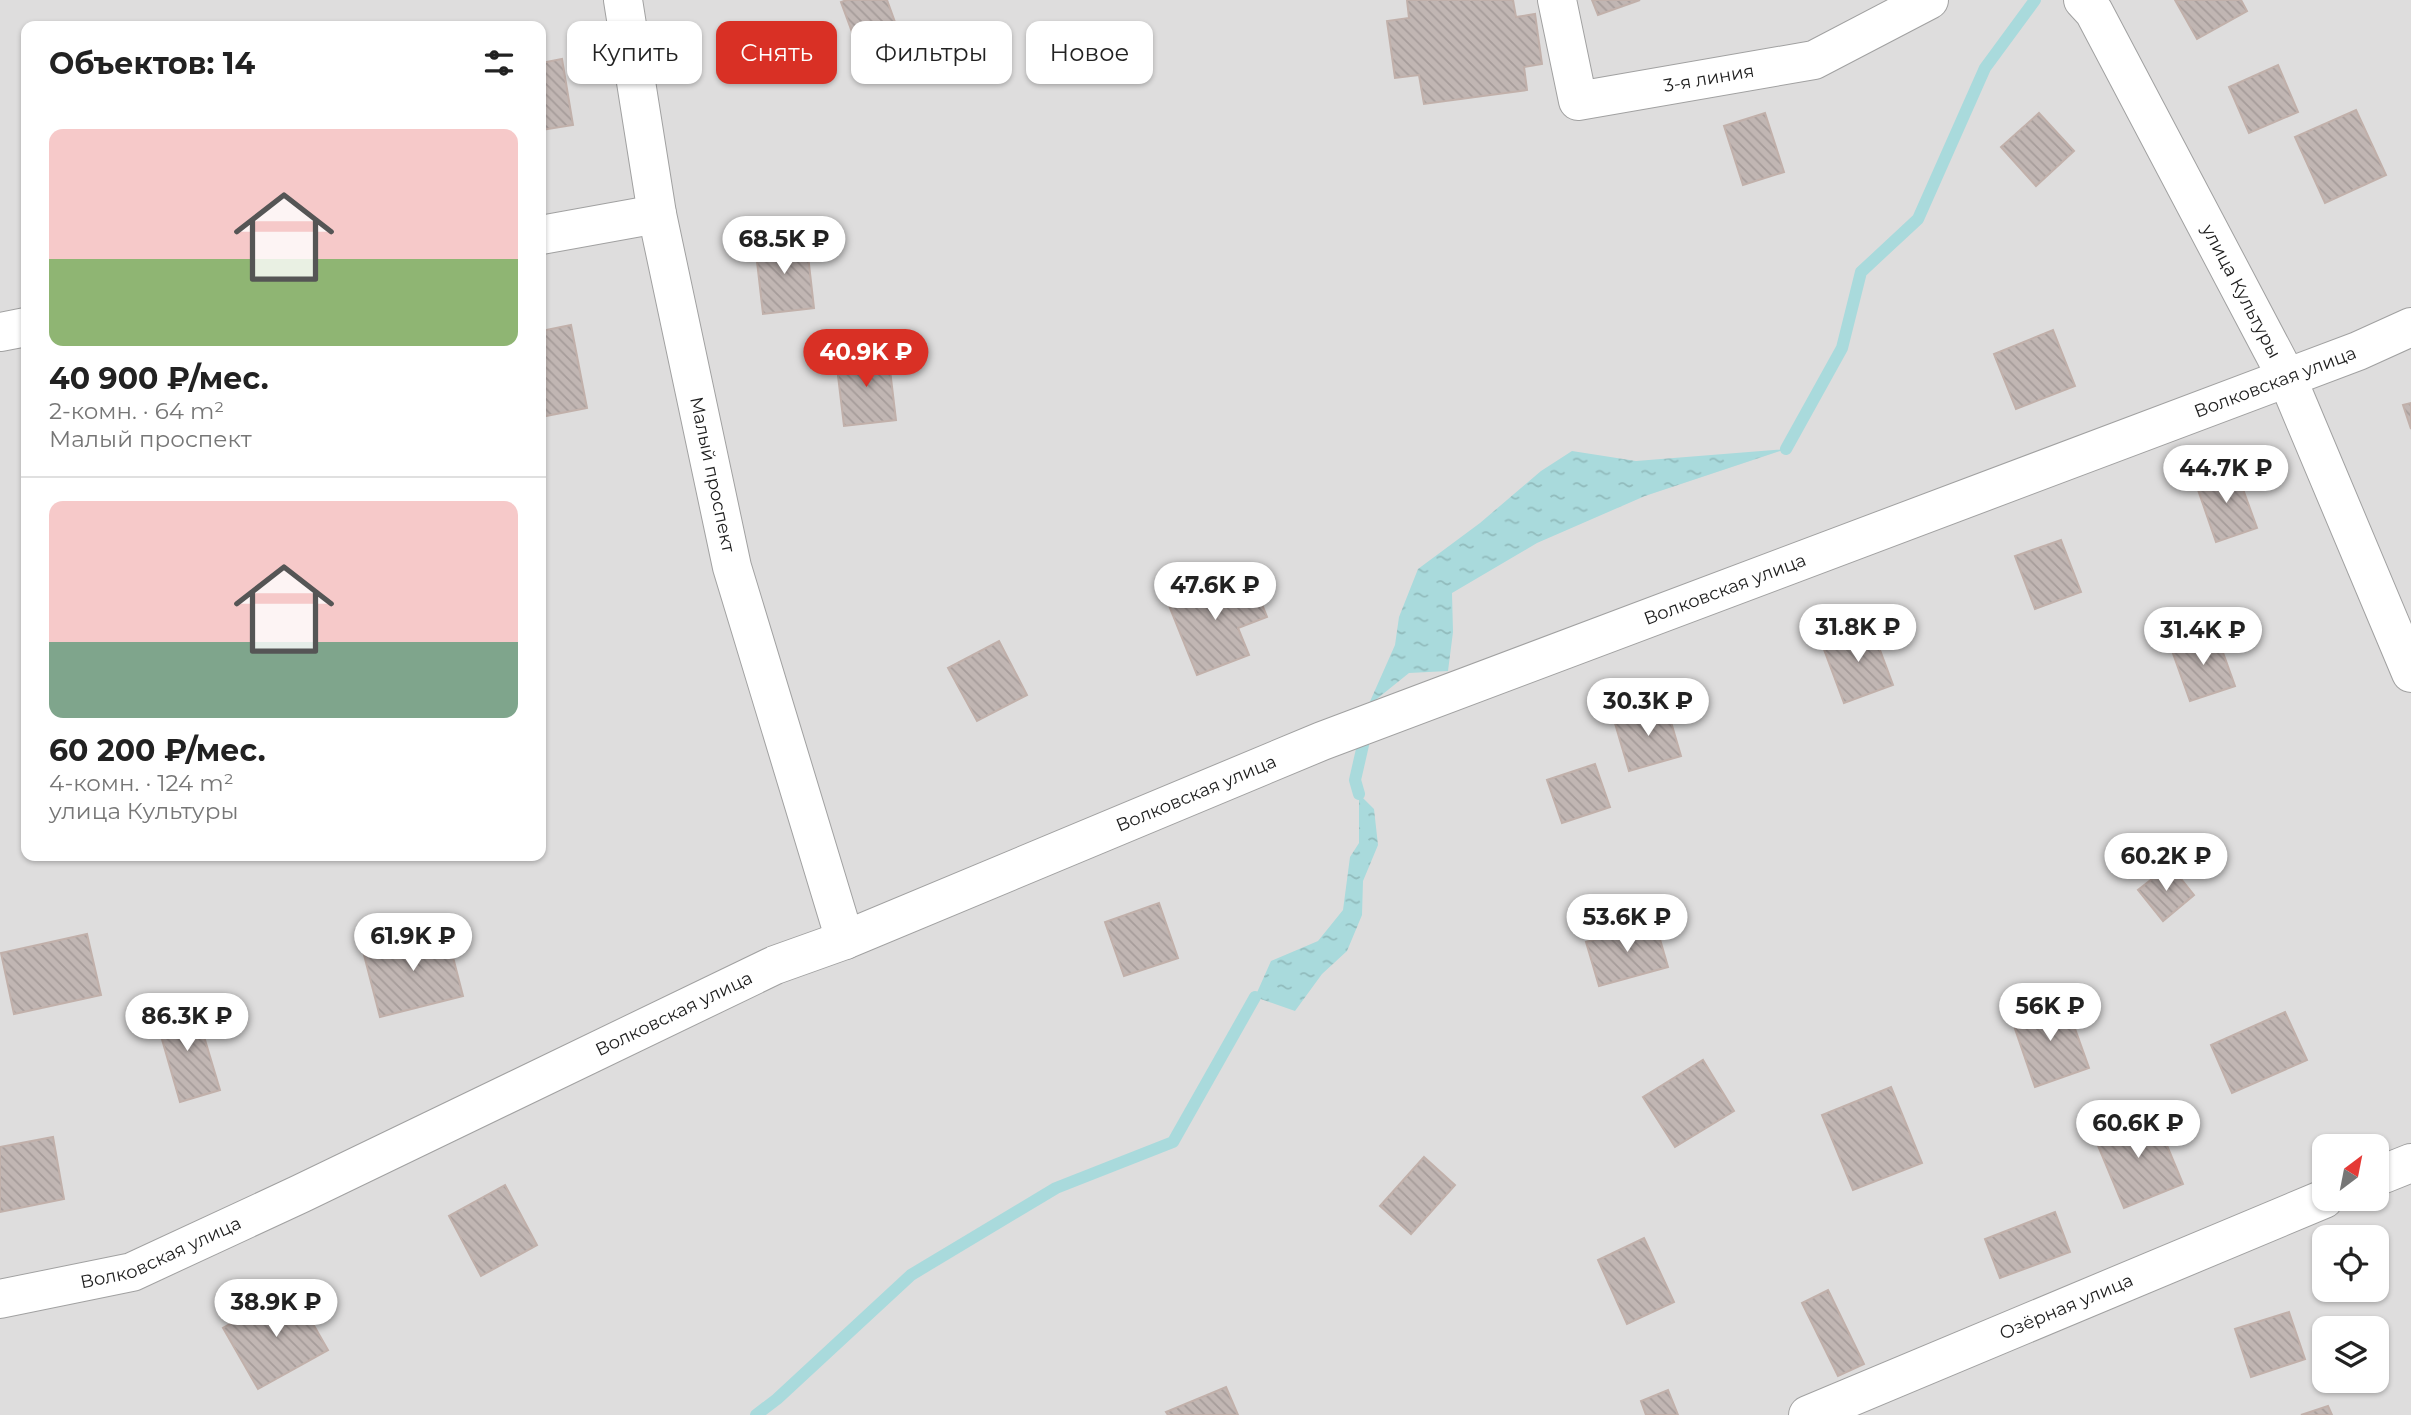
<!DOCTYPE html>
<html lang="ru">
<meta charset="utf-8">
<style>
:root{--surface:#fff;--page:#f2f2f2;--text:#222;--muted:#767676;--line:#e0e0e0;--accent:#d93025}
body{margin:0;font-family:Montserrat,sans-serif;background:var(--page);color:var(--text);height:100vh;display:flex;flex-direction:column;font-size:26px;white-space:nowrap}
*{box-sizing:border-box;margin:0}
p{font-size:23px;color:var(--muted)}
.icon{flex:none;width:38px;height:38px;fill:none;stroke:currentColor;stroke-width:2;stroke-linecap:round;stroke-linejoin:round}
.map{position:relative;flex:1;overflow:hidden}
.sheet{position:absolute;left:21px;top:21px;width:525px;height:840px;display:flex;flex-direction:column;background:var(--surface);border-radius:14px;box-shadow:0 2px 5px #0004}
.sheet>*{flex:none}
.hud{position:absolute;left:567px;top:21px;width:665px;height:63px;display:flex;gap:14px}
.needle{width:46px;rotate:32deg}
.tools{position:absolute;left:2312px;top:1134px;display:grid;gap:14px}
.tools a{display:grid;place-items:center;width:77px;height:77px;border-radius:14px;background:var(--surface);box-shadow:0 2px 5px #0004;font-size:35px}
.price{position:absolute;translate:-50% -60px;padding:0 16px;border-radius:24px;background:#fff;color:#222;font-size:23px;line-height:46px;filter:drop-shadow(0 2px 4px #0008)}
.price::after{content:'';position:absolute;left:50%;top:42px;width:21px;height:16px;margin-left:-10px;background:inherit;clip-path:polygon(0 0,100% 0,50% 100%)}
.price.active{background:var(--accent);color:#fff}
ul{padding:0;list-style:none}
li{display:grid;align-content:center;gap:14px;height:371px;padding:0 28px}
li+li{border-top:2px solid var(--line)}
li span{display:grid;place-items:center;height:217px;border-radius:14px;color:#555}
li>.icon{margin-inline-start:auto}
span .icon{width:126px;height:126px;fill:#fffc;stroke-width:1}
li b{font-size:30px}
h2{display:flex;justify-content:space-between;align-items:center;height:84px;padding:0 28px;font-size:30px}
.pill{padding:0 24px;border-radius:14px;background:var(--surface);box-shadow:0 2px 5px #0004;font-size:24px;line-height:63px}
.pill.active{background:var(--accent);color:#fff}
.map>svg:first-child{display:block}
</style>
<div class="map">
<svg width="2411" height="1415" viewBox="0 0 2411 1415">
<defs>
<pattern id="water-ripples" width="26" height="14" patternUnits="userSpaceOnUse" patternTransform="scale(1.75)"><rect width="26" height="14" fill="#a9dadc"/><path d="M2 4q2-2 4 0t4 0M15 11q2-2 4 0t4 0" fill="none" stroke="#91bbbc"/></pattern>
<pattern id="building-back-hatch" width="6" height="6" patternUnits="userSpaceOnUse" patternTransform="scale(1.75)"><rect width="6" height="6" fill="#c1b6b3"/><path d="M-1 5l2 2M0 0l6 6M5-1l2 2" fill="none" stroke="#a69c9a"/></pattern>
</defs>
<rect width="100%" height="100%" fill="#f0ebe7"/>
<path fill="#dedddd" fill-rule="evenodd" d="M0 0H2411V1415H0ZM26 26H541V856H26ZM2324 1146H2376V1199H2324ZM2324 1237H2376V1290H2324ZM2324 1328H2376V1381H2324Z"/>
<g fill="url(#water-ripples)">
<polygon points="1786,449 1645,496 1537,543 1452,593 1453,632 1448,671 1409,673 1368,706 1395,645 1399,617 1418,569 1480,523 1541,471 1572,451 1636,461"/>
<polygon points="1359,794 1374,809 1378,845 1363,881 1362,915 1347,951 1322,974 1295,1011 1255,997 1271,961 1318,941 1343,910 1350,857 1359,843"/>
</g>
<g fill="none" stroke-linecap="round" stroke-linejoin="round">
<g stroke="#a9dadc" stroke-width="12">
<polyline points="1786,449 1842,348 1861,272 1918,219 1985,68 2035,0"/>
<polyline points="1359,794 1355,780 1363,745"/>
<polyline points="756,1415 777,1399 911,1275 1056,1188 1173,1142 1255,997"/>
</g>
</g>
<g fill="url(#building-back-hatch)" stroke="#c1b0aa" stroke-width="2">
<polygon points="847,0 887,0 900,36 859,51 841,2"/>
<polygon points="1407,0 1513,0 1516,17 1535,14 1542,64 1524,67 1527,90 1424,104 1419,75 1395,78 1387,21 1409,18"/>
<polygon points="1592,0 1640,0 1598,15"/>
<polygon points="2175,0 2241,0 2247,11 2197,39"/>
<polygon points="562,59 573,125 541,130 541,63"/>
<polygon points="2278,65 2298,112 2249,133 2229,87"/>
<polygon points="2356,110 2386,175 2325,203 2295,137"/>
<polygon points="1765,113 1784,172 1743,185 1724,126"/>
<polygon points="2039,113 2074,151 2036,186 2001,147"/>
<polygon points="806,238 814,308 763,314 755,244"/>
<polygon points="571,325 587,408 541,417 541,331"/>
<polygon points="2053,330 2075,386 2016,409 1994,354"/>
<polygon points="888,353 896,420 844,426 836,359"/>
<polygon points="2411,403 2411,429 2403,405"/>
<polygon points="2235,467 2257,528 2216,542 2195,481"/>
<polygon points="2061,540 2081,592 2035,609 2015,556"/>
<polygon points="1216,578 1221,592 1252,579 1267,617 1238,628 1249,655 1197,675 1166,598"/>
<polygon points="1871,626 1893,685 1844,703 1822,644"/>
<polygon points="2216,633 2235,686 2190,701 2171,648"/>
<polygon points="999,641 1027,695 977,721 948,668"/>
<polygon points="1666,705 1681,756 1629,771 1614,720"/>
<polygon points="1595,764 1610,807 1562,823 1547,780"/>
<polygon points="2170,865 2194,895 2163,921 2138,890"/>
<polygon points="1159,903 1178,958 1124,976 1105,922"/>
<polygon points="1655,922 1668,967 1599,986 1586,942"/>
<polygon points="446,930 463,996 380,1017 363,951"/>
<polygon points="87,934 101,995 14,1014 1,953"/>
<polygon points="2064,998 2089,1068 2035,1087 2011,1017"/>
<polygon points="194,1003 220,1090 180,1102 155,1015"/>
<polygon points="2285,1012 2307,1060 2232,1093 2211,1045"/>
<polygon points="1703,1060 1734,1111 1675,1147 1643,1097"/>
<polygon points="1891,1087 1922,1163 1853,1190 1822,1115"/>
<polygon points="2153,1112 2183,1184 2124,1208 2094,1136"/>
<polygon points="53,1137 64,1199 0,1212 0,1147"/>
<polygon points="1424,1157 1455,1185 1411,1234 1380,1206"/>
<polygon points="505,1185 537,1245 481,1276 449,1216"/>
<polygon points="2055,1212 2070,1252 2000,1278 1985,1239"/>
<polygon points="1644,1238 1674,1302 1627,1324 1598,1260"/>
<polygon points="293,1289 328,1350 258,1389 223,1328"/>
<polygon points="1828,1290 1864,1364 1838,1376 1802,1303"/>
<polygon points="2289,1312 2305,1359 2251,1377 2235,1329"/>
<polygon points="1226,1387 1238,1415 1168,1415 1166,1412"/>
<polygon points="1668,1390 1678,1415 1646,1415 1641,1401"/>
<polygon points="2328,1406 2332,1415 2301,1415"/>
</g>
<g fill="none" stroke-linecap="round" stroke-linejoin="round">
<g stroke="#a1a1a1" stroke-width="40">
<g id="minor">
<path id="s1" d="M623 0 657 214 732 567 845 940"/>
<path id="s2" d="M1557 0 1578 101 1814 60 1929 0"/>
<path id="s3" d="M2083 0 2094 12 2287 378 2411 673"/>
<polyline points="541,235 657,214"/>
<polyline points="0,332 26,327"/>
<polyline points="2376,1177 2411,1163"/>
<path id="s4" d="M0 1299 132 1272 300 1194 775 965 845 940 1322 741 2358 351 2411 327"/>
<path id="s5" d="M1808 1415 2324 1199"/>
</g>
</g>
<use href="#minor" stroke="#fff" stroke-width="38"/>
</g>
<g text-anchor="middle" dominant-baseline="central" stroke-width="7" stroke-linejoin="round" paint-order="stroke">
<g font-size="18" fill="#202020" stroke="#fff">
<text stroke="none"><textPath href="#s2" startOffset="236">3-я линия</textPath></text>
<text stroke="none"><textPath href="#s3" startOffset="332">улица Культуры</textPath></text>
<text stroke="none"><textPath href="#s4" startOffset="2457">Волковская улица</textPath></text>
<text stroke="none"><textPath href="#s1" startOffset="483">Малый проспект</textPath></text>
<text stroke="none"><textPath href="#s4" startOffset="1869">Волковская улица</textPath></text>
<text stroke="none"><textPath href="#s4" startOffset="1302">Волковская улица</textPath></text>
<text stroke="none"><textPath href="#s4" startOffset="735">Волковская улица</textPath></text>
<text stroke="none"><textPath href="#s4" startOffset="168">Волковская улица</textPath></text>
<text stroke="none"><textPath href="#s5" startOffset="280">Озёрная улица</textPath></text>
</g>
</g>
</svg>
<div class="tools">
<a><svg class="needle" viewBox="-14 -14 28 28"><path d="M0-13l5 13h-10z" fill="#e53935"/><path d="M0 13l5-13h-10z" fill="#767676"/></svg></a>
<a><svg class="icon" aria-label="locate" viewBox="0 0 24 24"><circle cx="12" cy="12" r="6"/><path d="M12 2v4M12 18v4M2 12h4M18 12h4"/></svg></a>
<a><svg class="icon" aria-label="layers" viewBox="0 0 24 24"><path d="M12 4l9 5-9 5-9-5zM3 14l9 5 9-5"/></svg></a>
</div>
<b class="price" style="left:784px;top:276px">68.5K ₽</b>
<b class="price active" style="left:866px;top:389px">40.9K ₽</b>
<b class="price" style="left:2226px;top:505px">44.7K ₽</b>
<b class="price" style="left:1215px;top:622px">47.6K ₽</b>
<b class="price" style="left:1858px;top:664px">31.8K ₽</b>
<b class="price" style="left:2203px;top:667px">31.4K ₽</b>
<b class="price" style="left:1648px;top:738px">30.3K ₽</b>
<b class="price" style="left:2166px;top:893px">60.2K ₽</b>
<b class="price" style="left:1627px;top:954px">53.6K ₽</b>
<b class="price" style="left:413px;top:973px">61.9K ₽</b>
<b class="price" style="left:2050px;top:1043px">56K ₽</b>
<b class="price" style="left:187px;top:1053px">86.3K ₽</b>
<b class="price" style="left:2138px;top:1160px">60.6K ₽</b>
<b class="price" style="left:276px;top:1339px">38.9K ₽</b>
<div class="hud">
<a class="pill">Купить</a>
<a class="pill active">Снять</a>
<a class="pill">Фильтры</a>
<a class="pill">Новое</a>
</div>
<section class="sheet">
<h2>Объектов: 14<svg class="icon" aria-label="filters" viewBox="0 0 24 24"><path d="M4 7h16M4 17h16"/><circle cx="9" cy="7" r="2"/><circle cx="15" cy="17" r="2"/></svg></h2>
<ul>
<li><span style="background:linear-gradient(#f6c9c9 60%,#8fb573 0)"><svg class="icon" aria-label="home" viewBox="0 0 24 24"><path d="M3 11l9-7 9 7M6 9v11h12V9"/></svg></span><div><b>40 900 ₽/мес.</b><p>2-комн. · 64 m²</p><p>Малый проспект</p></div></li>
<li><span style="background:linear-gradient(#f6c9c9 65%,#7fa58c 0)"><svg class="icon" aria-label="home" viewBox="0 0 24 24"><path d="M3 11l9-7 9 7M6 9v11h12V9"/></svg></span><div><b>60 200 ₽/мес.</b><p>4-комн. · 124 m²</p><p>улица Культуры</p></div></li>
</ul>
</section>
</div>
